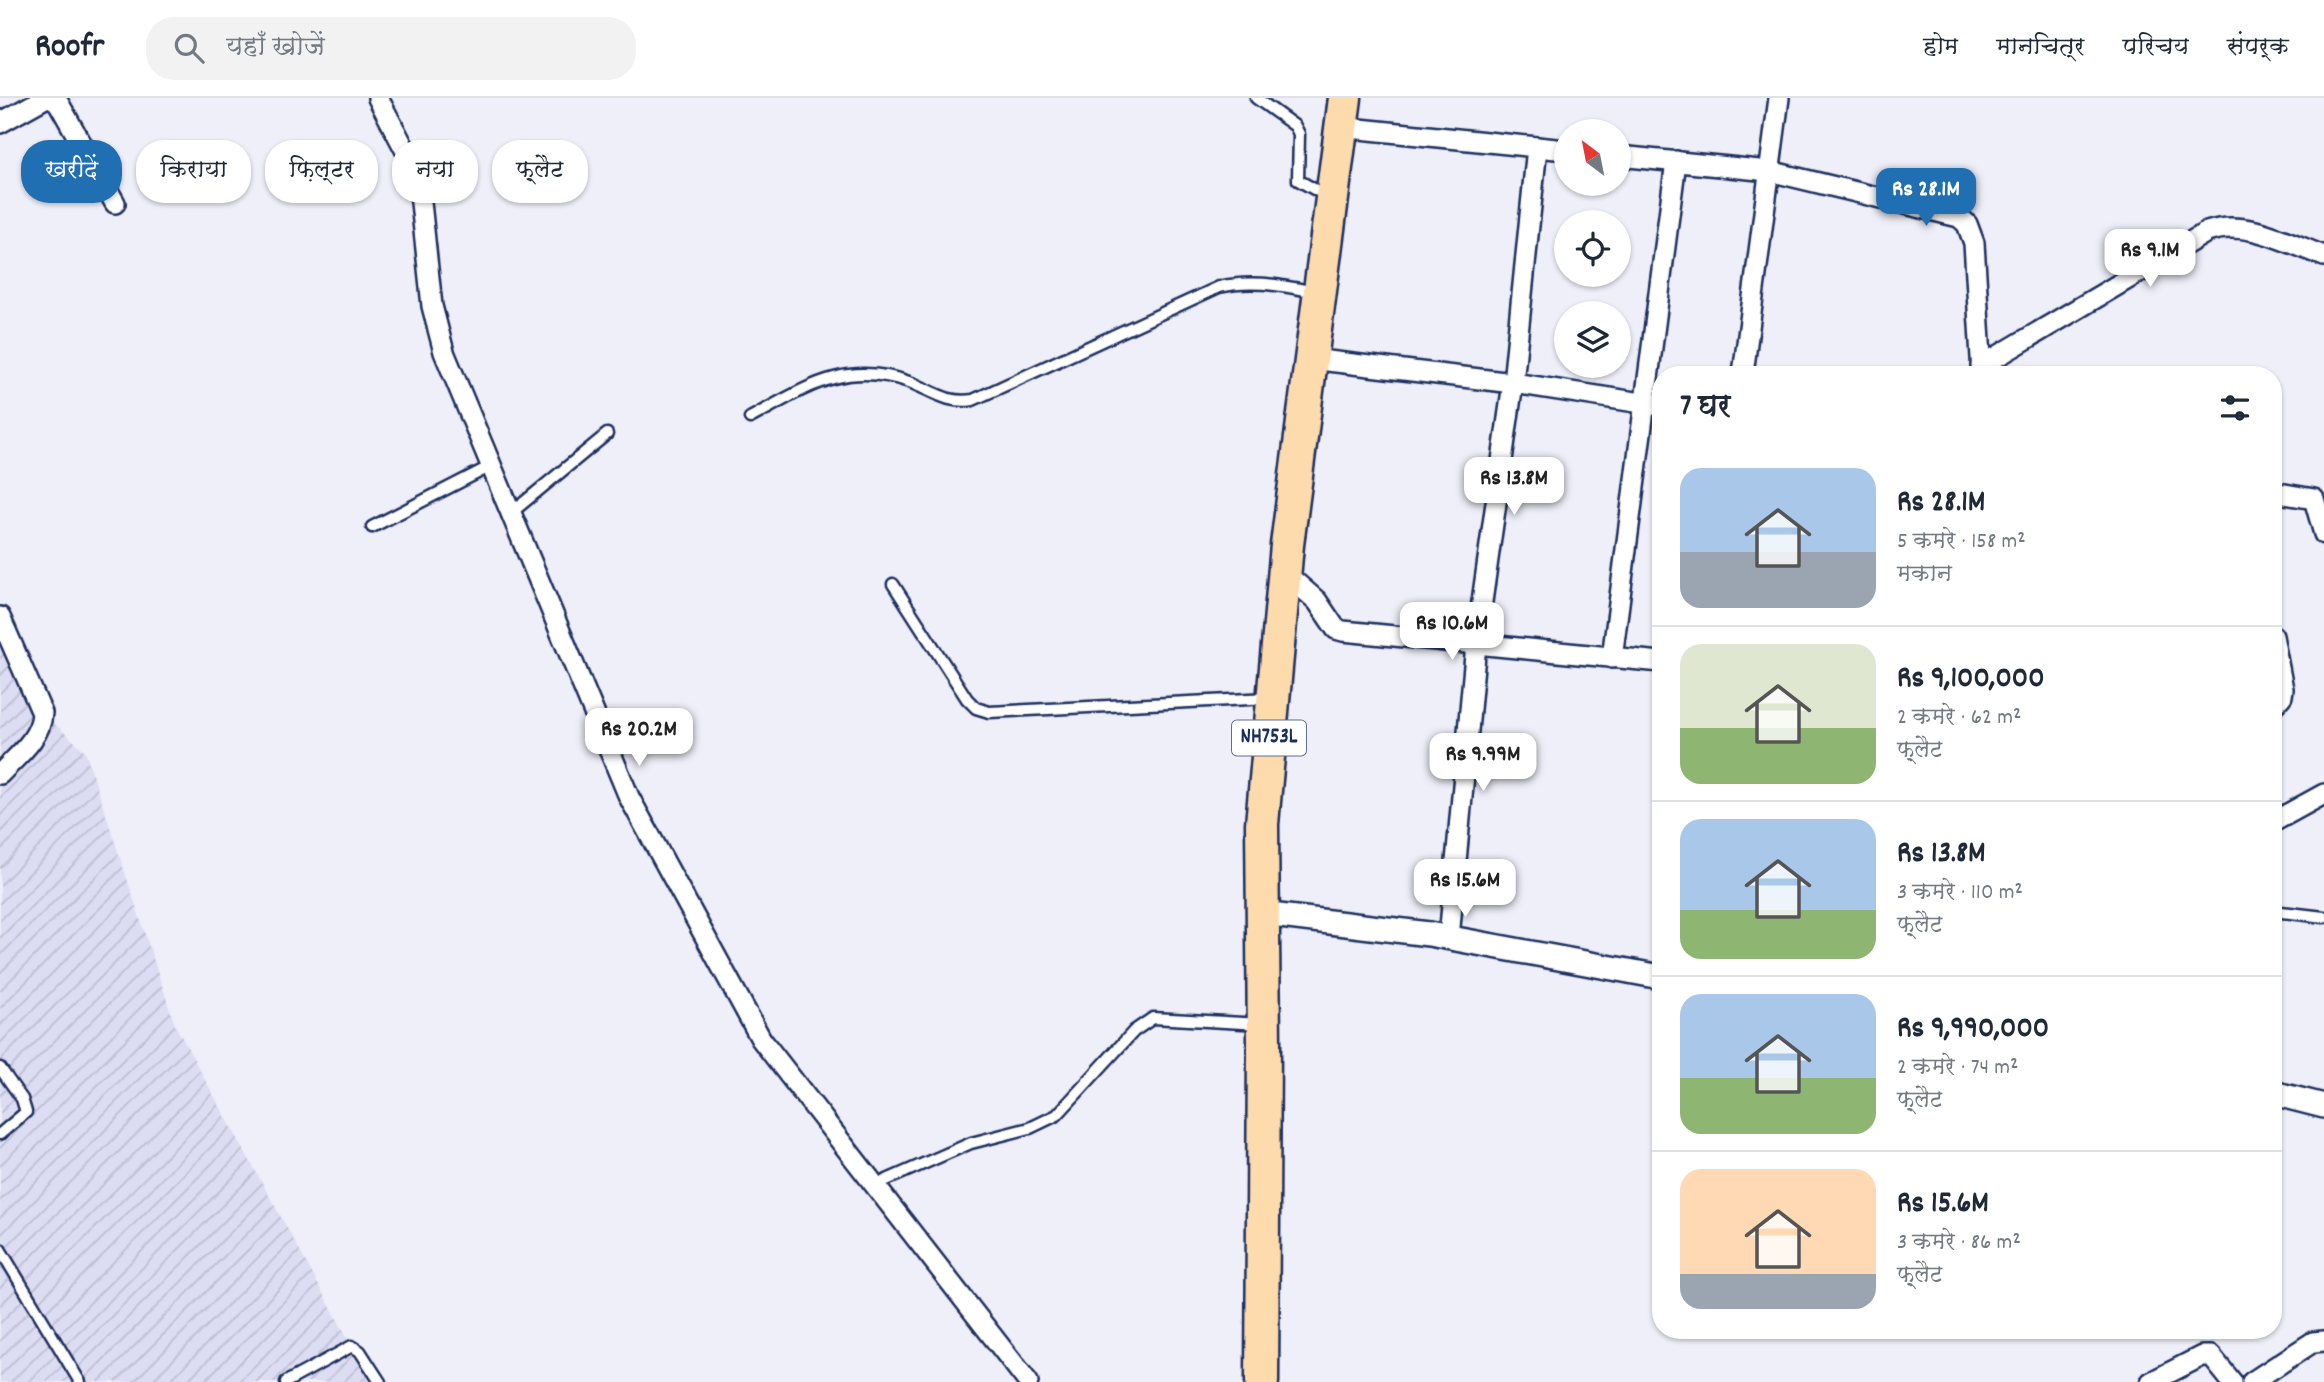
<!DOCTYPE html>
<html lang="hi">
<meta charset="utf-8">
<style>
:root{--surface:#fff;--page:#f2f2f3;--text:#1f2937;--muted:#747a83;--line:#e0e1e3;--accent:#1f6fb2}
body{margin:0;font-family:Dekko,"Playpen Sans Deva",sans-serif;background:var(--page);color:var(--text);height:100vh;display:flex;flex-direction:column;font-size:26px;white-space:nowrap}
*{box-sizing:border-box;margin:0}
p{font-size:23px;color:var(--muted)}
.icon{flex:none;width:38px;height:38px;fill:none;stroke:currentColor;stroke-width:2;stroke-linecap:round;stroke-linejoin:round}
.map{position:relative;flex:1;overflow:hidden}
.drawer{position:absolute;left:1652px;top:268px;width:630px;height:973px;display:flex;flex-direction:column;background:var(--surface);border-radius:28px;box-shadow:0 2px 5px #0004}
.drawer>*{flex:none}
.hud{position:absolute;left:21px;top:42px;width:665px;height:63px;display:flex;gap:14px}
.needle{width:46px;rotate:328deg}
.tools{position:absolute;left:1554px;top:21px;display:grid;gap:14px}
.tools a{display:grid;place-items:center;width:77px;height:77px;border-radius:50%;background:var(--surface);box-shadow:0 2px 5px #0004;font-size:35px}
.price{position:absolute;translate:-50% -60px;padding:0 16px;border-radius:14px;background:#fff;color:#222;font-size:23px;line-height:46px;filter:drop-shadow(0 2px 4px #0008)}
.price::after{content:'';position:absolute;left:50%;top:42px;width:21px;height:16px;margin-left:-10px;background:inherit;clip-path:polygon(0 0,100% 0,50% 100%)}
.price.selected{background:var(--accent);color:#fff}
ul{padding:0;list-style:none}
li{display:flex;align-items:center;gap:21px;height:175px;padding:0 28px}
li+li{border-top:2px solid var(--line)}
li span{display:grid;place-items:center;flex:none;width:196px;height:140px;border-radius:21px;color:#555}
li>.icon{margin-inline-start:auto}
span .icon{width:84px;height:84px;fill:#fffc;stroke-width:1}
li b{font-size:30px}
h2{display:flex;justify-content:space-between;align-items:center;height:84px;padding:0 28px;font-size:30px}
.chip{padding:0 24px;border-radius:28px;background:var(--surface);box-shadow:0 2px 5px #0004;font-size:24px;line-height:63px}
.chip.selected{background:var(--accent);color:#fff}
header{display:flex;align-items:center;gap:42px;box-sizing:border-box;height:98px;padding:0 35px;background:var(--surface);border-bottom:2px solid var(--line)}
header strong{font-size:33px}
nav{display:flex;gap:38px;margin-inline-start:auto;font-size:24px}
.search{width:490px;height:63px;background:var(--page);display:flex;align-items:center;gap:18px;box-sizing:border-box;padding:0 24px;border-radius:28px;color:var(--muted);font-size:26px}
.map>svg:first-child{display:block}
</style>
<header>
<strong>Roofr</strong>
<div class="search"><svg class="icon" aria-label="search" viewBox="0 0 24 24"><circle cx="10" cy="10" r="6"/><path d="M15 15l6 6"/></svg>यहाँ खोजें</div>
<nav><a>होम</a><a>मानचित्र</a><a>परिचय</a><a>संपर्क</a></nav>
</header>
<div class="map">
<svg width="2324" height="1284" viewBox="0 0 2324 1284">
<defs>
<pattern id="industrial-furrows" width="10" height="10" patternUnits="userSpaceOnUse" patternTransform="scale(1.75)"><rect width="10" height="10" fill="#dcdcf2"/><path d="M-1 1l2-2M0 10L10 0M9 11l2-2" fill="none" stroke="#bcbdd2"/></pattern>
</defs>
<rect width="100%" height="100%" fill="#efeff9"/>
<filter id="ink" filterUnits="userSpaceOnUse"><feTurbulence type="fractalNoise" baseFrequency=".0143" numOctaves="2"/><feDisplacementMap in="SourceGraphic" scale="14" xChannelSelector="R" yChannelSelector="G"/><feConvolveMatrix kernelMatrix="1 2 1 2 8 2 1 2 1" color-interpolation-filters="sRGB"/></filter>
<g filter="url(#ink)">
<polygon fill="url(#industrial-furrows)" points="0,548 28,602 85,653 175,927 372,1284 0,1284"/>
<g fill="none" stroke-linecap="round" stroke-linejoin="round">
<g stroke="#1b2f5e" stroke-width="15">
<g id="service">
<polyline points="1256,0 1295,28 1299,36 1298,82 1328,99"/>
<path d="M750 320C807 289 845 261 912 285 934 294 948 306 973 302L1219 189C1253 181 1282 188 1316 194"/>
<polyline points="511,415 607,336"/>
<polyline points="372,429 491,368"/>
<polyline points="893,486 967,601 976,610 989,614 1270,600"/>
<polyline points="2273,813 2324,819"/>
<polyline points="0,970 22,1001 26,1014 0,1036"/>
<polyline points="873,1088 971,1045 1030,1030 1057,1017 1134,933 1153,920 1261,926"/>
<polyline points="0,1151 80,1284"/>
<polyline points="286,1284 352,1248 360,1253 380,1284"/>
</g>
</g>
<g stroke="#1b2f5e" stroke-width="24">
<g id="minor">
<polyline points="52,0 58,4 115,105"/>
<polyline points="378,0 418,76 432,208 444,254 629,699 761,941 1028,1284"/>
<polyline points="0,25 45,0"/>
<polyline points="1340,29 1566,52"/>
<polyline points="1619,58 1769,73 1959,119 1967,126 1974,145 1982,276"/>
<polyline points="1311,261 1513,285 1661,308"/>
<path d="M1981 268 2207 134C2245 120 2288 145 2324 158"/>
<polyline points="1743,276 1779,0"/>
<polyline points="2273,394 2314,401 2324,436"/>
<polyline points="1285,475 1317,503 1336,531 1343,533 1661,564"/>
<path d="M0 519 42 615C41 640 17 658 0 676"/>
<polyline points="2273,538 2283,591 2282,598 2273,608"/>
<polyline points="1612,560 1676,63"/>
<polyline points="2273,724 2324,696"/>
<polyline points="1449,840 1476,546 1513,285 1537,49"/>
<polyline points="2151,1284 2202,1258 2211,1258 2232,1284"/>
<polyline points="2252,1284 2313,1244 2324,1243"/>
</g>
</g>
<g stroke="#1b2f5e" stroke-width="28">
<g id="tertiary">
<polyline points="1262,816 1429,836 1661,879"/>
<polyline points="2273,995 2324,1008"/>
</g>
</g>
<g stroke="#1b2f5e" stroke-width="37">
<polyline id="trunk" points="1262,1284 1264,947 1262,726 1287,447 1345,0"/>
</g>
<use href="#service" stroke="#fff" stroke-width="10"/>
<use href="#minor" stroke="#fff" stroke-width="19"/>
<use href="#tertiary" stroke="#fff" stroke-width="23"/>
<use href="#trunk" stroke="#fddbac" stroke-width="32"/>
</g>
</g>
<g text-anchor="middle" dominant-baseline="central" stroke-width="7" stroke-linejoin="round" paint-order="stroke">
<rect fill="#fff" stroke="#5f6d8e" stroke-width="2" x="1232" y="622.5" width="74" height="35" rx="5"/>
<g font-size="21" font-weight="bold" fill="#1b2f5e">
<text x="1269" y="640">NH753L</text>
</g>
</g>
</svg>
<div class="tools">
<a><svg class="needle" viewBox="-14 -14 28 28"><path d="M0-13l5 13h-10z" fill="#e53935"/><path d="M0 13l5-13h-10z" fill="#747a83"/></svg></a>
<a><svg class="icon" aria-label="locate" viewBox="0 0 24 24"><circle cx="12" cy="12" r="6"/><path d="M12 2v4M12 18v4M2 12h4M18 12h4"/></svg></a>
<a><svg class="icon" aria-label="layers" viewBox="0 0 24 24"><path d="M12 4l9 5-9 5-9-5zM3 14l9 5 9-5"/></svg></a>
</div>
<b class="price selected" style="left:1926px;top:130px">Rs 28.1M</b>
<b class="price" style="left:2150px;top:191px">Rs 9.1M</b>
<b class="price" style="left:1514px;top:419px">Rs 13.8M</b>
<b class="price" style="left:1452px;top:564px">Rs 10.6M</b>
<b class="price" style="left:639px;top:670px">Rs 20.2M</b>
<b class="price" style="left:1483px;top:695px">Rs 9.99M</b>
<b class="price" style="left:1465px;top:821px">Rs 15.6M</b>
<div class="hud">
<a class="chip selected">खरीदें</a>
<a class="chip">किराया</a>
<a class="chip">फ़िल्टर</a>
<a class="chip">नया</a>
<a class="chip">फ़्लैट</a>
</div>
<section class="drawer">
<h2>7 घर<svg class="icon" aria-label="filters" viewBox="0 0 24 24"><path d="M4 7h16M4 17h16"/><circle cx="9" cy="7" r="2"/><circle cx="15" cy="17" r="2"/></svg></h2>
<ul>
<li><span style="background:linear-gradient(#a9c7e8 60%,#9aa5b1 0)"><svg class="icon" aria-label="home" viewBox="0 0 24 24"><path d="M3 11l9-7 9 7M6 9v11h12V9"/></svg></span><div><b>Rs 28.1M</b><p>5 कमरे · 158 m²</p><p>मकान</p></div></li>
<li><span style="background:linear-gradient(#dfe7d0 60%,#8fb573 0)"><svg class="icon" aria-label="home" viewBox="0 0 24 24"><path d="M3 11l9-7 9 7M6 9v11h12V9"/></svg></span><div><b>Rs 9,100,000</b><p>2 कमरे · 62 m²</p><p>फ़्लैट</p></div></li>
<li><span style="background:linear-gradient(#a9c7e8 65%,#8fb573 0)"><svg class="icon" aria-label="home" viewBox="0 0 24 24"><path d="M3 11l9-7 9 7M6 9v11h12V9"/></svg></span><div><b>Rs 13.8M</b><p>3 कमरे · 110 m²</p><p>फ़्लैट</p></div></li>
<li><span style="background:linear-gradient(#a9c7e8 60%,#8fb573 0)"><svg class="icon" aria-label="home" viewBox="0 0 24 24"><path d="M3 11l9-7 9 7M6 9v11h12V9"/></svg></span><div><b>Rs 9,990,000</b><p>2 कमरे · 74 m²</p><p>फ़्लैट</p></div></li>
<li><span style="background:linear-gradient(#ffd9b3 75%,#9aa5b1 0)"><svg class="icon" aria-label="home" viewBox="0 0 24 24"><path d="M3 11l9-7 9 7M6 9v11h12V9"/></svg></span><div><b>Rs 15.6M</b><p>3 कमरे · 86 m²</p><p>फ़्लैट</p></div></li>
</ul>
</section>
</div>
